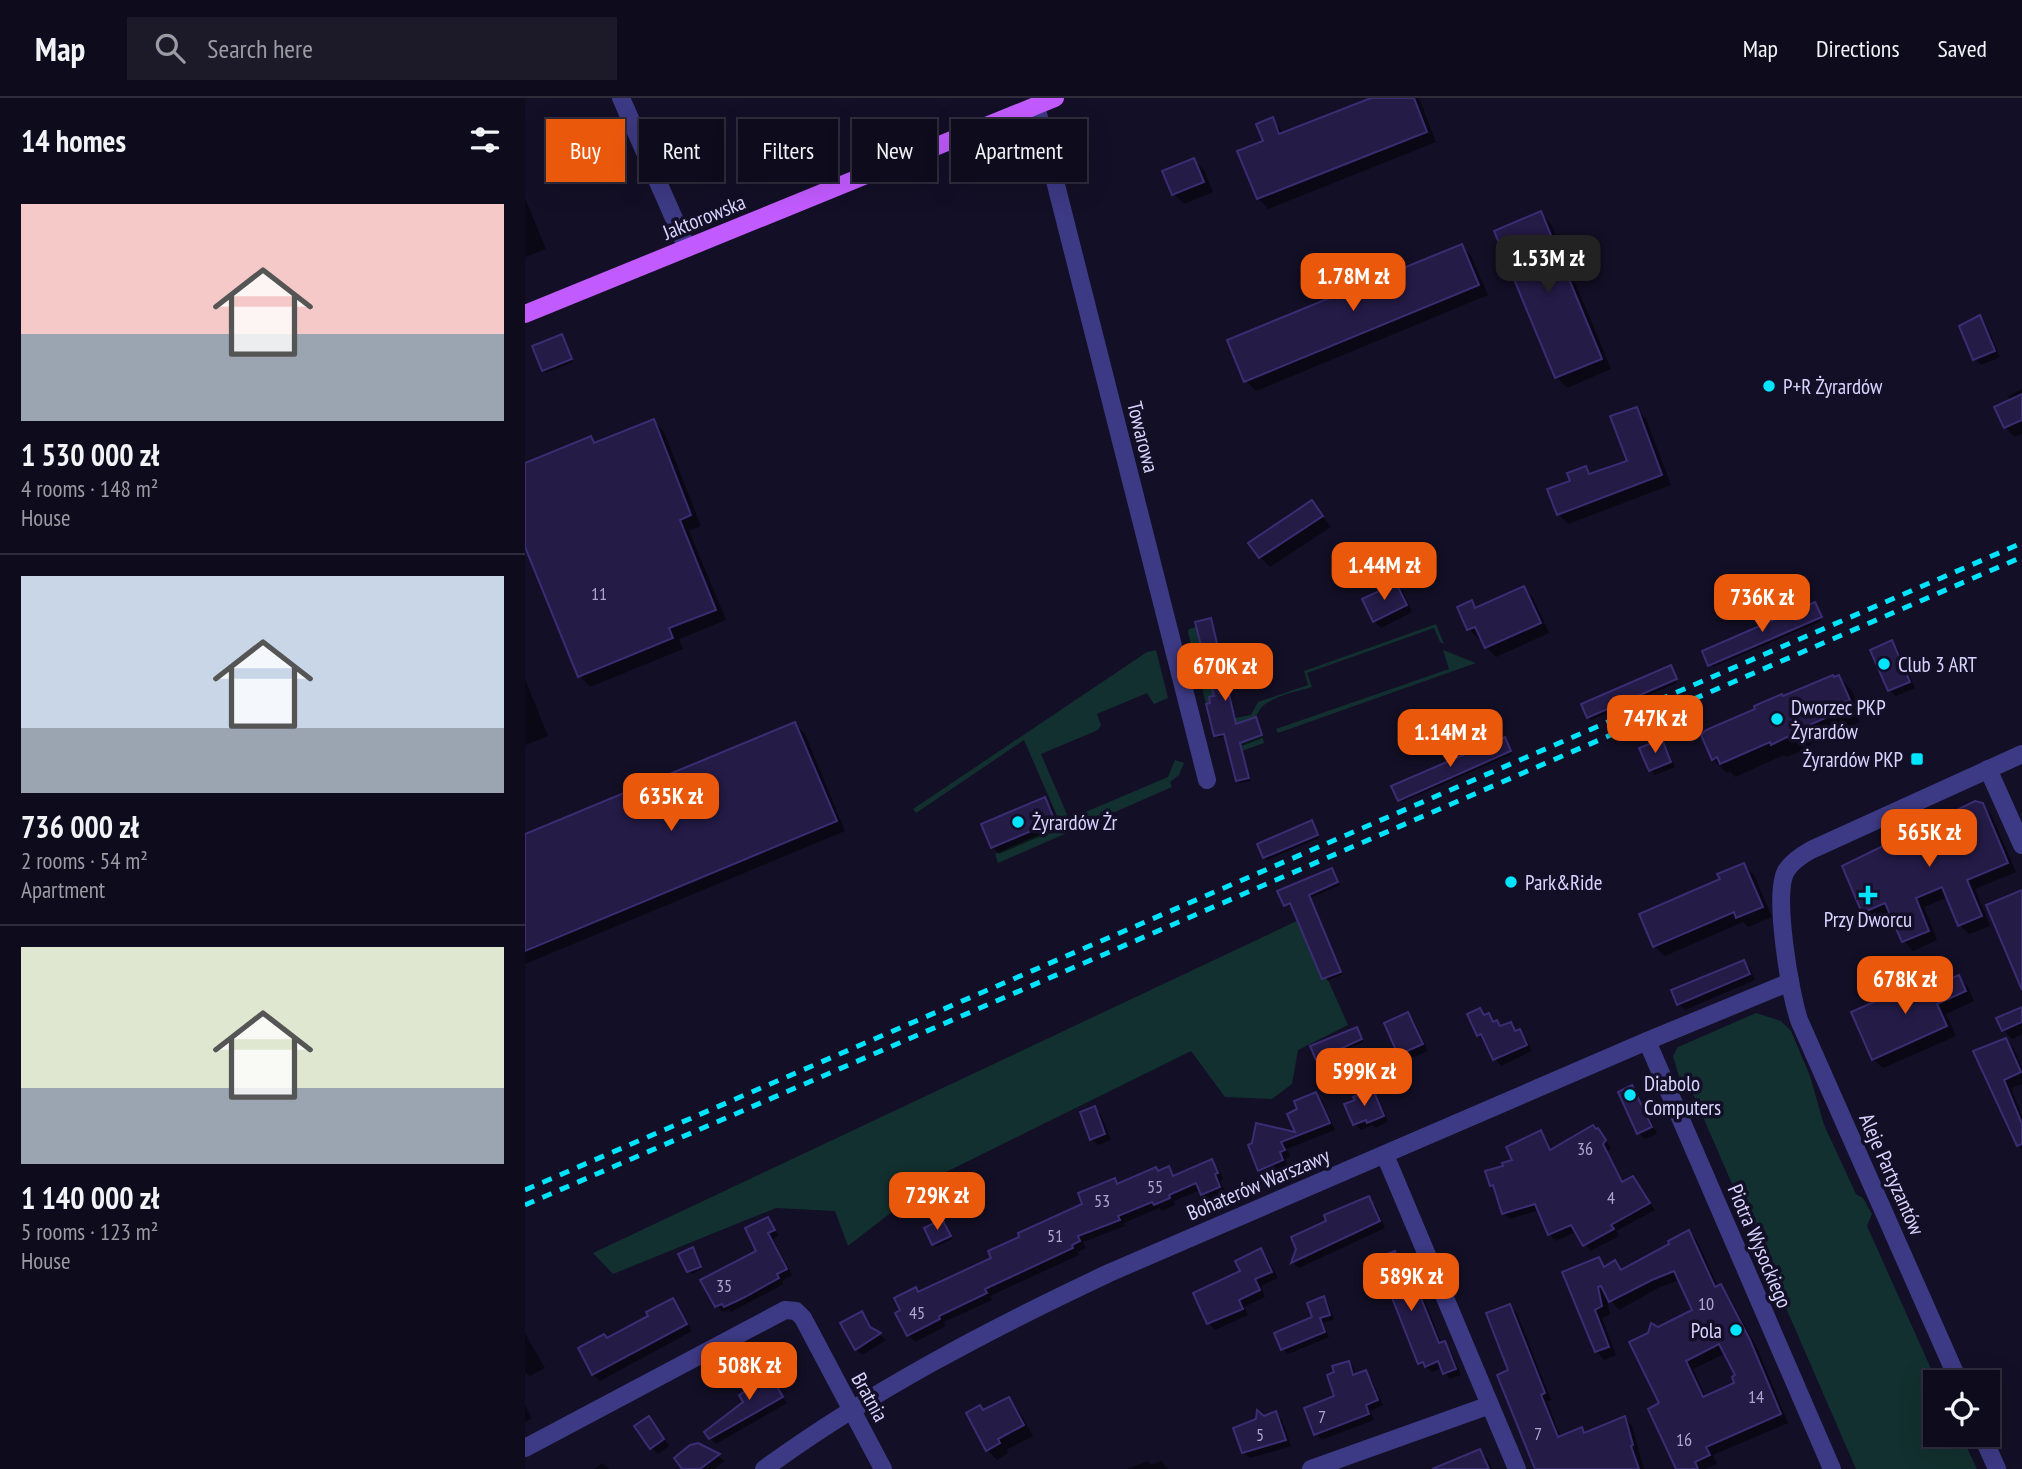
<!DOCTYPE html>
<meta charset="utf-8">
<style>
:root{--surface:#0e0b1c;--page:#1c1929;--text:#f1f3f6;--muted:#9b9ba3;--line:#2e2b3b;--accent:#ea580c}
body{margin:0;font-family:"PT Sans Narrow",sans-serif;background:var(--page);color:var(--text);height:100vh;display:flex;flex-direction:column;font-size:26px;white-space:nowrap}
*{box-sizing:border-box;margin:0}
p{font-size:23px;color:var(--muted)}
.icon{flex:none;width:38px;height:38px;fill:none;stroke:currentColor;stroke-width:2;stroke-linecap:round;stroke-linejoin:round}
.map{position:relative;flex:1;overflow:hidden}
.panel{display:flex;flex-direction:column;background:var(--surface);width:525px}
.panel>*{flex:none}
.top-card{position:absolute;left:21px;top:21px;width:665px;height:63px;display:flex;gap:14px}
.controls{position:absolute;left:1398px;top:1272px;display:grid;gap:14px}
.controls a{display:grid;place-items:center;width:77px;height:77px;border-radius:0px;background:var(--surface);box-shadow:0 7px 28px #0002,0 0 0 2px var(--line);font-size:35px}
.price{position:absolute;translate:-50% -60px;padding:0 16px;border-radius:14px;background:var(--accent);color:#fff;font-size:23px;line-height:46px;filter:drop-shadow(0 2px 4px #0008)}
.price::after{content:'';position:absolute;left:50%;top:42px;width:21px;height:16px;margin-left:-10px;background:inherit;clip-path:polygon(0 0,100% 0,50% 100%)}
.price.selected{background:#222;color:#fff}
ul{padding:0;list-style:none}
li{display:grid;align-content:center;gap:14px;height:371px;padding:0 21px}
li+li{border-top:2px solid var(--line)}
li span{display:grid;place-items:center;height:217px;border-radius:0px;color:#555}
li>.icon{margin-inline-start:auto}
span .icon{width:126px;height:126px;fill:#fffc;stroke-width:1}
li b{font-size:30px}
h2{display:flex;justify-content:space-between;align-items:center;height:84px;padding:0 21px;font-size:30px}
.tag{padding:0 24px;border-radius:0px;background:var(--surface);box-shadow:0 7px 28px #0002,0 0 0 2px var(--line);font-size:24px;line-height:63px}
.tag.selected{background:var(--accent);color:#fff}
header{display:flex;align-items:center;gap:42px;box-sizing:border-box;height:98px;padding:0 35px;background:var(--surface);border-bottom:2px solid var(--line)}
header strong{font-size:33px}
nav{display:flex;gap:38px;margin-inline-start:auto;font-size:24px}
.search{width:490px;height:63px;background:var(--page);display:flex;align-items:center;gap:18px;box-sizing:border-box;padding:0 24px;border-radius:0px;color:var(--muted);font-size:26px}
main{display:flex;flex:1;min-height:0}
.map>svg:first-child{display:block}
</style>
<header>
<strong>Map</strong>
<div class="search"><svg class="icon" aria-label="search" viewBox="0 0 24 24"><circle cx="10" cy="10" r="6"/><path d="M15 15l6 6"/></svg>Search here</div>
<nav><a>Map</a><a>Directions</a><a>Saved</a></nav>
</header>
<main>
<section class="panel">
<h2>14 homes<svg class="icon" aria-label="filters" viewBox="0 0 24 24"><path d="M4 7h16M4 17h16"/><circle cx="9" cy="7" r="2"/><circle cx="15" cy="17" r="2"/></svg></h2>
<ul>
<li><span style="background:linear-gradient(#f6c9c9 60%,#9aa5b1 0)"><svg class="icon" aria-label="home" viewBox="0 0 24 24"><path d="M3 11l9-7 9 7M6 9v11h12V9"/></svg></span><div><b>1 530 000 zł</b><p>4 rooms · 148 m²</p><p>House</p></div></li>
<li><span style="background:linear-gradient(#c9d6e8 70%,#9aa5b1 0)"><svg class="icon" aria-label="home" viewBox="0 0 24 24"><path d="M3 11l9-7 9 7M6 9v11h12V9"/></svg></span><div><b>736 000 zł</b><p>2 rooms · 54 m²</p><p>Apartment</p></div></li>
<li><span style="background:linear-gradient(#dfe7d0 65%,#9aa5b1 0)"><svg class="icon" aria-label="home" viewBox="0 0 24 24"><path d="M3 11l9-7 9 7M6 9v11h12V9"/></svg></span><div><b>1 140 000 zł</b><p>5 rooms · 123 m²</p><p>House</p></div></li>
</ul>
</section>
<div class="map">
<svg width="1497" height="1371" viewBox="0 0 1497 1371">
<rect width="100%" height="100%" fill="#130f26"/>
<g fill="#12302f">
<path d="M911 526 919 546 915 544 909 530 782 575 787 589C768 595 737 599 731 619L715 625 721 643 737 637 739 645 717 653 710 620 726 617 733 604 783 587 779 573Z"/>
<polygon points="671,529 689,598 685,605 681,606 663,534 664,531"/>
<polygon points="631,552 643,600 629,606 622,595 579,613 572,616 576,627 573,632 516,656 544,721 643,679 650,662 659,665 654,677 645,684 647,689 473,765 470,756 536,727 499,642 391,715 388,711 622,554"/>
<polygon points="918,552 951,565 753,635 751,631 924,571"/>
<polygon points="776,821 823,927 773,952 767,986 747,1001 700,999 666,953 413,1078 323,1148 310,1113 251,1110 88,1176 68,1155"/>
<polygon points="1231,915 1256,923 1266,933 1285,978 1299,1027 1331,1096 1338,1100 1347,1116 1342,1128 1412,1284 1410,1284 1410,1337 1436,1337 1452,1371 1331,1371 1168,996 1155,982 1148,958 1153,949"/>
</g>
<g fill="#0007" fill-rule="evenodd">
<polygon points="851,0 894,0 911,44 743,111 733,100 741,44 747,21 759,36"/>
<polygon points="669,62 679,72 688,94 659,106 649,96"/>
<polygon points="0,100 21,151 0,159"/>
<polygon points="1016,115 1026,126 1086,271 1042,290 1032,279 971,134"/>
<polygon points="936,148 946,158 963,197 731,293 721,283"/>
<polygon points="1455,220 1461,226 1475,259 1456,267 1450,261"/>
<polygon points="39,241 48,264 21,275 19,272"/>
<polygon points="1497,291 1497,336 1490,339 1480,329 1486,304 1483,298"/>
<polygon points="1111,311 1121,321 1146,387 1043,426 1033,416 1047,384 1061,370 1068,377 1104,364"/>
<polygon points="129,323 139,334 176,428 164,433 201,522 154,541 158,551 65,589 55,578 0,444 0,367 66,340 71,346"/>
<polygon points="787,405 806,429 745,469 735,459"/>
<polygon points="871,487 878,493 887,514 856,530 849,523"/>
<polygon points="999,490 1008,500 1024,535 971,559 961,549 957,539 953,541 944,531 934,510 947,504 953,511"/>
<polygon points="1290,507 1296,523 1188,569 1185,567"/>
<polygon points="686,522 688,525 712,627 730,621 738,640 717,648 726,683 715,685 712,682 701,638 693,640 691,637 688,606 691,599"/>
<polygon points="1367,544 1373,551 1390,590 1371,598 1364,592"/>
<polygon points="1145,570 1152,585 1066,622 1063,619"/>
<polygon points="1314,579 1327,593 1337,616 1332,618 1335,624 1285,646 1286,648 1274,654 1261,659 1259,657 1210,679 1205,673 1202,675 1188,661 1258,600"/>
<polygon points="0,581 23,638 0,647"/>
<polygon points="270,626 280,636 320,733 0,866 0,738"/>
<polygon points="1136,643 1141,648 1150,669 1130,677 1126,672"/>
<polygon points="982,644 987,656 877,704 874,702"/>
<polygon points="519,701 526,707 535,730 474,756 468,749 458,727"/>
<polygon points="1457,707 1466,716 1491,774 1450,791 1465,828 1444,836 1435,827 1423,799 1399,809 1412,842 1388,853 1379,843 1366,815 1348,823 1339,814"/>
<polygon points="789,727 794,740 742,762 740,759"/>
<polygon points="1219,767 1229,777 1247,819 1223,829 1218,824 1140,858 1129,848 1197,782"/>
<polygon points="806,772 815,787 785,800 818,876 802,883 768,807 762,808 774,803"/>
<polygon points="1219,864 1225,870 1230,882 1160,912 1154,906"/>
<polygon points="1434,879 1443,889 1449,903 1421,916 1431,938 1358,970 1348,961 1401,883 1408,890"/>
<polygon points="1497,911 1497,936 1487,941 1479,932 1474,921"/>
<polygon points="955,912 977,929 985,926 1001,940 1007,953 976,968 954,937"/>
<polygon points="883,916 889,923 903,953 881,962 875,956"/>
<polygon points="831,931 838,944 795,963 792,961"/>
<polygon points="1481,942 1489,951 1497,969 1497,986 1486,990 1497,1017 1497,1051 1484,1034 1480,1024 1483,1023 1451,954"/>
<polygon points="1107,989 1113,996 1132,1036 1120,1041 1114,1035"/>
<polygon points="847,993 853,998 863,1024 850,1030 847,1027 836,1032 830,1026 822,1007"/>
<polygon points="791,996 797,1002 810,1032 761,1051 765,1058 760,1061 763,1069 741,1078 735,1072 725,1048 773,1037 774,1012"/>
<polygon points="569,1010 576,1017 586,1042 573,1047 567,1041"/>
<polygon points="1073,1032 1086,1050 1083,1053 1099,1085 1108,1080 1130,1112 1091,1133 1094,1138 1065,1153 1052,1133 1031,1143 1024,1136 1014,1112 985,1121 979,1115 972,1093 966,1088 981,1069 1015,1035 1022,1041 1027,1052"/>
<polygon points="687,1064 693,1070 698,1081 695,1083 701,1095 684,1103 676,1092 649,1103 650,1107 637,1113 634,1110 599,1125 600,1128 558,1144 561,1150 552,1154 554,1157 465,1198 467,1202 419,1224 421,1228 390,1244 383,1237 377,1213 390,1191 394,1195 469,1161 560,1107 590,1082 594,1087 643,1070 651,1079"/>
<polygon points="843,1100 850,1107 860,1130 774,1170 768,1165 773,1151 804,1124"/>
<polygon points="243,1121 254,1138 248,1141 267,1177 257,1183 259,1186 206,1214 204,1211 198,1214 192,1208 178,1183 233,1153"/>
<polygon points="417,1123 427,1141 411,1149 401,1131"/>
<path d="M1164 1134 1172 1142 1193 1189 1195 1188 1203 1196 1233 1252 1263 1325 1188 1357 1192 1366 1181 1371H1153L1137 1305 1124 1236 1170 1213 1155 1182 1135 1189 1094 1212 1080 1196 1085 1216 1077 1220 1091 1257 1079 1262 1071 1253 1040 1175 1073 1161 1081 1169 1090 1165 1098 1172 1146 1146ZM1199 1256 1212 1278 1211 1285 1181 1300 1168 1271Z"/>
<polygon points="168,1151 177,1171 167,1176 164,1173"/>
<polygon points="736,1152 742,1159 753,1180 736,1188 740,1199 719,1209 723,1217 690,1232 684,1225 670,1196 717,1174"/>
<polygon points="869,1155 875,1161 887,1193 892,1192 898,1198 917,1246 919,1245 925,1251 936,1277 925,1281 917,1270 907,1274 895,1265 866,1193 859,1196 853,1190"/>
<polygon points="798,1200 803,1205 809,1221 798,1225 804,1239 763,1256 758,1251 790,1220"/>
<polygon points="148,1202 154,1209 167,1233 75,1283 68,1276 126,1219"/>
<polygon points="984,1208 992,1215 1026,1302 1022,1304 1036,1340 1057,1331 1061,1336 1100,1320 1107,1328 1119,1371 1011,1371 986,1273"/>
<polygon points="337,1216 349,1233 361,1242 337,1257 331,1251"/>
<polygon points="0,1235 20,1270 5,1278 0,1274"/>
<polygon points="823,1265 829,1270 831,1278 840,1274 846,1280 858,1307 845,1313 849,1322 797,1342 791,1336 811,1299"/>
<polygon points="242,1274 262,1305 191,1346 185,1340 220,1304"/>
<polygon points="483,1301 493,1311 508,1338 481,1352 483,1355 472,1362 462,1351 459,1314"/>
<polygon points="0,1307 7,1320 0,1324"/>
<polygon points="751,1315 757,1322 766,1348 725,1360 719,1354 732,1322"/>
<polygon points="130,1327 144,1348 133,1356 127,1350"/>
<polygon points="173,1347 193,1357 199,1363 190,1371 159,1371"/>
<polygon points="955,1353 963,1361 967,1371 911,1371"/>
<polygon points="623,1363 626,1367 636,1363 643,1371 602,1371"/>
<polygon points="78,1365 84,1371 69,1371"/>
</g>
<g fill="#241b47" stroke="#3b2d73" stroke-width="2" fill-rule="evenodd">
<polygon points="846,0 889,0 902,34 732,101 712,53 738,43 731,26 748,19 754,36"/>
<polygon points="669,60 679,84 647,97 637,73"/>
<polygon points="1016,113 1077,261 1030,280 969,133"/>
<polygon points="937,146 954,187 719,284 702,242"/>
<polygon points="1455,217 1470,253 1448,262 1434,228"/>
<polygon points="37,236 47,261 17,273 7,248"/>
<polygon points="1497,296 1497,322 1479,330 1469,309"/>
<polygon points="1112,309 1137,377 1032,417 1022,391 1045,383 1042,375 1061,368 1064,376 1102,363 1085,318"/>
<polygon points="129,321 166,417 155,422 191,512 144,530 148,540 53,579 0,449 0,365 66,338 69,345"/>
<polygon points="787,402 798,418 734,460 723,445"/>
<polygon points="871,485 882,507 848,524 837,501"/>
<polygon points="999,488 1016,525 960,550 950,529 942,532 932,509 947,502 950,510"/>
<polygon points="1290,504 1297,519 1183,568 1177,553"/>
<polygon points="686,520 711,626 731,619 737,637 715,645 724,680 711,683 699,636 689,638 681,606 685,605 684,599 689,598 670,524"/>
<polygon points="1367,542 1385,584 1363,593 1345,552"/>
<polygon points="1146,567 1152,581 1062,620 1056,606"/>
<polygon points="1308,577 1309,579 1314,577 1325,602 1320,604 1323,610 1273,632 1274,634 1260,640 1246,647 1245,644 1195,666 1192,659 1187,662 1176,637 1181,632 1230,611 1229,608 1257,596 1258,598"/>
<polygon points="270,624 312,723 0,853 0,736"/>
<polygon points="980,639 986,653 873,703 866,688"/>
<polygon points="1137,641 1146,664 1124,673 1114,650"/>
<polygon points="520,699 530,723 466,750 456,726"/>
<polygon points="1450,703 1458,705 1483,765 1442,782 1457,818 1433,828 1417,789 1391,800 1404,833 1377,844 1360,805 1337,815 1317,768"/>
<polygon points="787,722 793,737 738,760 732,746"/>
<polygon points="1219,765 1238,809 1211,820 1209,814 1128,849 1114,816 1195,781 1192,776"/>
<polygon points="807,770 813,784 784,797 816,874 797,881 765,805 759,808 752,793"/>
<polygon points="1497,792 1497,892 1461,807"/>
<polygon points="1219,862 1225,876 1152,907 1146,892"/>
<polygon points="1434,877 1441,893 1412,906 1422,928 1347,962 1326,914 1401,881 1405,889"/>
<polygon points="1497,909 1497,924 1477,933 1471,920"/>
<polygon points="955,910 959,917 964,915 968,924 972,922 975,928 986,924 990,933 995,931 1002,947 968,962 956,936 952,938 942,916"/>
<polygon points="883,914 898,946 873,957 859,925"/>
<polygon points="832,929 837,941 791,962 785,948"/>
<polygon points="1481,940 1496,974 1479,982 1497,1026 1497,1046 1492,1048 1448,953"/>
<polygon points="1107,987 1127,1029 1112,1036 1093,994"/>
<polygon points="848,991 859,1018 842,1025 841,1022 828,1027 819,1006 830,1002 828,999"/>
<polygon points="791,994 805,1025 756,1044 760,1052 755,1054 758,1062 733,1073 723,1047 727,1045 731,1025 770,1034 762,1016 772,1011 769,1003"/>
<polygon points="570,1008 580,1036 565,1042 555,1014"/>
<polygon points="1068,1027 1071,1031 1073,1030 1081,1042 1078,1046 1097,1084 1108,1078 1125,1105 1086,1127 1089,1131 1058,1148 1046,1127 1023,1137 1010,1106 977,1116 968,1087 965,1088 960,1073 978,1068 977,1065 987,1062 981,1049 1016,1032 1025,1052"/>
<polygon points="687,1061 693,1075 690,1076 695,1089 676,1097 671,1085 644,1097 645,1100 629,1107 627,1104 593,1118 595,1122 553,1138 555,1143 547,1147 548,1150 460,1191 462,1195 414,1218 415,1221 382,1238 370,1215 375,1212 369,1200 391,1189 393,1194 466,1160 463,1153 494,1139 493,1135 557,1106 553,1095 590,1080 592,1086 631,1069 633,1073 644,1068 648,1078"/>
<polygon points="844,1098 855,1123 766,1165 771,1151 766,1139 801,1123 799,1117"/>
<polygon points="243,1119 250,1132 243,1135 262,1171 252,1176 254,1180 218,1200 199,1209 197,1206 190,1209 175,1182 231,1153 220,1130"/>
<polygon points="417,1121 426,1138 407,1147 399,1130"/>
<path d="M1164 1132 1190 1189 1196 1186 1225 1242 1256 1316 1181 1349 1185 1357 1170 1364 1173 1371H1151L1123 1311 1134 1305 1104 1244 1123 1235 1126 1225 1133 1229 1167 1212 1149 1173 1127 1182 1084 1204 1076 1188 1073 1189 1077 1208 1070 1212 1084 1249 1070 1254 1037 1174 1074 1159 1079 1169 1090 1162 1096 1172 1144 1146 1143 1143ZM1194 1246 1210 1277 1207 1279 1209 1285 1178 1299 1161 1263Z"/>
<polygon points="168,1149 176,1169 162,1174 153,1156"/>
<polygon points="736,1150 747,1174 730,1181 735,1192 714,1202 718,1211 682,1226 668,1195 715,1173 710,1163"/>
<polygon points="870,1153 884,1193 892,1190 914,1245 920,1243 931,1271 918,1276 913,1263 900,1269 898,1264 893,1266 862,1187 852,1191 842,1163"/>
<polygon points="799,1198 805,1217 795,1220 800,1234 756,1252 749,1235 787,1219 782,1205"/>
<polygon points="148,1200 162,1226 67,1277 53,1250 79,1236 82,1240 123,1218 121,1214"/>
<polygon points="985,1206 1020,1295 1016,1297 1033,1339 1057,1329 1059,1335 1100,1318 1108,1347 1106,1348 1114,1371 1010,1371 972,1277 983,1272 961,1215"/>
<polygon points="337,1213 345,1229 356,1235 330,1252 315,1225"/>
<polygon points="824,1263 828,1277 841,1272 853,1302 841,1307 844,1316 789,1337 779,1310 809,1298 802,1277 809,1274 807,1268"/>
<polygon points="242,1272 258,1299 184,1341 179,1334 218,1304 214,1297 222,1292 218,1285"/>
<polygon points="484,1299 499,1327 473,1341 475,1345 461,1353 441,1315 455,1307 458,1312"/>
<polygon points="732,1312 739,1318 751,1313 761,1342 717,1355 708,1330 731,1321"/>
<polygon points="124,1318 139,1341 125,1351 109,1328"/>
<polygon points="173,1345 195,1356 175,1371 157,1371 149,1360 165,1347"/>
<polygon points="955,1351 964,1371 907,1371"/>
</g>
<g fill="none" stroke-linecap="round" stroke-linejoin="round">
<g stroke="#3d3a85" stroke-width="18">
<polyline points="96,0 162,150"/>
<polyline points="511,8 682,682"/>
<polyline points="1463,671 1497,747"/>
<polyline points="1122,943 1307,1371"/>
<polyline points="860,1057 992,1371"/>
<path d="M1434 1284 1274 922C1265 894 1248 797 1261 773 1267 763 1277 757 1286 752L1497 656"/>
<polyline points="1457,1337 1472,1371"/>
<polyline points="0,1350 260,1212 271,1213 278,1220 358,1371"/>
<path d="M239 1371C346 1293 465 1231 584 1175L1122 943 1265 884"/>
<polyline points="786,1371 965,1307"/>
</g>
<polyline stroke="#c25bff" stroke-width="18" points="0,216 530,0"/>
<g stroke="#00e5ff" stroke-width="5" stroke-dasharray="10 9" stroke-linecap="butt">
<polyline points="0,1092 1497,445"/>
<polyline points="0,1107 1497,459"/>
</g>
</g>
<g fill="#00e5ff" stroke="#130f26" stroke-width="2.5">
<circle cx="1244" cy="288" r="7"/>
<circle cx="1359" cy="566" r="7"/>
<circle cx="1252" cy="621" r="7"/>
<rect x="1385" y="654" width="14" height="14" rx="3.5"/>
<circle cx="493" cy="724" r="7"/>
<circle cx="986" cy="784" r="7"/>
<path d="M1339.5 786.5h7v7h7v7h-7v7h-7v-7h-7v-7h7z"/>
<circle cx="1105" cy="997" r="7"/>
<circle cx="1211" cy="1232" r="7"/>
</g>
<g text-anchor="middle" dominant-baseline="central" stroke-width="7" stroke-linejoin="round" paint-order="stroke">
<g font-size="18" fill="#aca6d1">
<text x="74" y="495">11</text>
<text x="1060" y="1050">36</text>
<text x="630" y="1088">55</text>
<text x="1086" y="1099">4</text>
<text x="577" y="1102">53</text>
<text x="530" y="1137">51</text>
<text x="199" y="1187">35</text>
<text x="1181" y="1205">10</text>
<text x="392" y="1214">45</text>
<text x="1231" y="1298">14</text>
<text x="797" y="1318">7</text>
<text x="1013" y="1335">7</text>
<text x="735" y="1336">5</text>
<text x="1159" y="1341">16</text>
</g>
<g font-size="21" fill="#d9d4ff" stroke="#130f26">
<text transform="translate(179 119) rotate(-22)">Jaktorowska</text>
<text transform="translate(618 339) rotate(76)">Towarowa</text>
<text transform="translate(1367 1076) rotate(66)">Aleje Partyzantów</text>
<text transform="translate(733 1086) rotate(-23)">Bohaterów Warszawy</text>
<text transform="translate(1235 1148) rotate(67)">Piotra Wysockiego</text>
<text transform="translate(345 1299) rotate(61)">Bratnia</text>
</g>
<g font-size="21" fill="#d9d4ff" stroke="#130f26" text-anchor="start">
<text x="1258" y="288">P+R Żyrardów</text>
<text x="1373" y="566">Club 3 ART</text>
<text x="1266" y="609">Dworzec PKP<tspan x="1266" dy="24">Żyrardów</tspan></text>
<text x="1378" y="661" text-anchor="end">Żyrardów PKP</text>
<text x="507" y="724">Żyrardów Żr</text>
<text x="1000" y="784">Park&amp;Ride</text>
<text x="1343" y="821" text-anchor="middle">Przy Dworcu</text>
<text x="1119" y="985">Diabolo<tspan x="1119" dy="24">Computers</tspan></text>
<text x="1197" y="1232" text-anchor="end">Pola</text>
</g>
</g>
</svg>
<div class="controls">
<a><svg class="icon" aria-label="locate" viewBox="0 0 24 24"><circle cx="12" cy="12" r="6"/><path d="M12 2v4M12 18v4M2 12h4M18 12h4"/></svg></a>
</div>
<b class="price selected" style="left:1023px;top:197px">1.53M zł</b>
<b class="price" style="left:828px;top:215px">1.78M zł</b>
<b class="price" style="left:859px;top:504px">1.44M zł</b>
<b class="price" style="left:1237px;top:536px">736K zł</b>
<b class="price" style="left:700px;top:605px">670K zł</b>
<b class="price" style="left:1130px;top:657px">747K zł</b>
<b class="price" style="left:925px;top:671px">1.14M zł</b>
<b class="price" style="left:146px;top:735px">635K zł</b>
<b class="price" style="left:1404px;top:771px">565K zł</b>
<b class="price" style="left:1380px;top:918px">678K zł</b>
<b class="price" style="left:839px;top:1010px">599K zł</b>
<b class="price" style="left:412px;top:1134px">729K zł</b>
<b class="price" style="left:886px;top:1215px">589K zł</b>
<b class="price" style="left:224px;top:1304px">508K zł</b>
<div class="top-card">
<a class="tag selected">Buy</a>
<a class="tag">Rent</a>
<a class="tag">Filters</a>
<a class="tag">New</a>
<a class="tag">Apartment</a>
</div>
</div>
</main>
